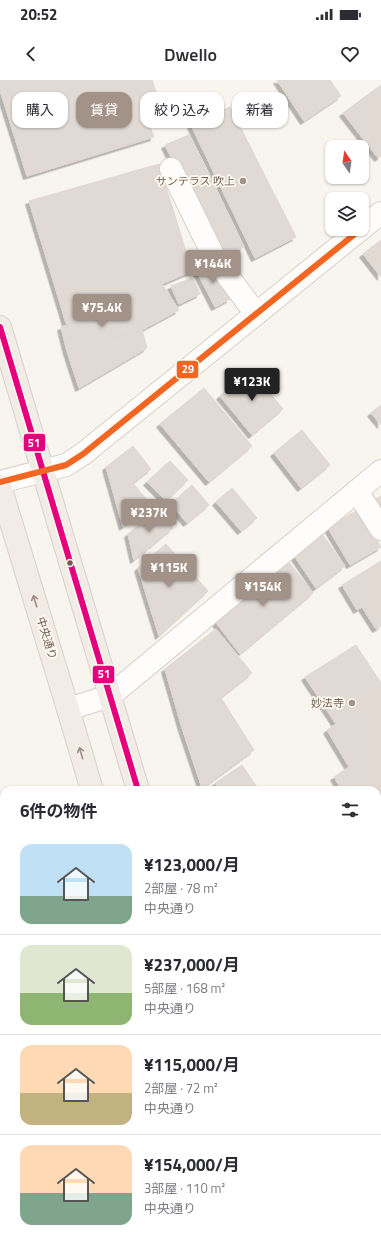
<!DOCTYPE html>
<html lang="ja">
<meta charset="utf-8">
<style>
:root{--surface:#fff;--page:#f7f7f7;--text:#2b2b33;--muted:#7c7c81;--line:#e1e1e2;--accent:#a29287}
body{margin:0;font-family:"Titillium Web","Noto Sans JP",sans-serif;background:var(--page);color:var(--text);height:100vh;display:flex;flex-direction:column;font-size:15px;white-space:nowrap}
*{box-sizing:border-box;margin:0}
p{font-size:13px;color:var(--muted)}
.icon{flex:none;width:22px;height:22px;fill:none;stroke:currentColor;stroke-width:2;stroke-linecap:round;stroke-linejoin:round}
.map{position:relative;flex:1;overflow:hidden}
.panel{position:absolute;left:0px;top:706px;width:381px;height:456px;display:flex;flex-direction:column;background:var(--surface);border-radius:12px 12px 0 0;box-shadow:0 1px 3px #0004}
.panel>*{flex:none}
.guide{position:absolute;left:12px;top:12px;width:357px;height:36px;display:flex;gap:8px}
.needle{width:26px;rotate:347deg}
.tools{position:absolute;left:325px;top:60px;display:grid;gap:8px}
.tools a{display:grid;place-items:center;width:44px;height:44px;border-radius:8px;background:var(--surface);box-shadow:0 1px 3px #0004;font-size:20px}
.price{position:absolute;translate:-50% -34px;padding:0 9px;border-radius:4px;background:var(--accent);color:#fff;font-size:13px;line-height:26px;filter:drop-shadow(0 1px 2px #0008)}
.price::after{content:'';position:absolute;left:50%;top:24px;width:12px;height:9px;margin-left:-6px;background:inherit;clip-path:polygon(0 0,100% 0,50% 100%)}
.price.current{background:#222;color:#fff}
ul{padding:0;list-style:none}
li{display:flex;align-items:center;gap:12px;height:100px;padding:0 20px}
li+li{border-top:1px solid var(--line)}
li span{display:grid;place-items:center;flex:none;width:112px;height:80px;border-radius:12px;color:#555}
li>.icon{margin-inline-start:auto}
span .icon{width:48px;height:48px;fill:#fffc;stroke-width:1}
li b{font-size:17px}
h2{display:flex;justify-content:space-between;align-items:center;height:48px;padding:0 20px;font-size:17px}
.tag{padding:0 14px;border-radius:12px;background:var(--surface);box-shadow:0 1px 3px #0004;font-size:14px;line-height:36px}
.tag.current{background:var(--accent);color:#fff}
.status{display:flex;justify-content:space-between;align-items:center;height:28px;padding:0 20px;background:var(--surface);direction:ltr}
.status svg{height:11px;fill:currentColor}
header{display:flex;justify-content:space-between;align-items:center;height:52px;padding:0 20px;background:var(--surface);font-size:18px;font-weight:600}
.map>svg:first-child{display:block}
</style>
<div class="status"><b>20:52</b><svg viewBox="0 0 49 12"><path d="M0 12V9h3v3zM5 12V6h3v6zM10 12V3h3v9zM15 12V0h3v12zM26 1h20v11H26zM47 4h2v5h-2z"/></svg></div>
<header><svg class="icon" aria-label="back" viewBox="0 0 24 24"><path d="M15 5l-7 7 7 7"/></svg>Dwello<svg class="icon" aria-label="heart" viewBox="0 0 24 24"><path d="M12 20l-8-8c-3-5 5-10 8-4 3-6 11-1 8 4z"/></svg></header>
<div class="map">
<svg width="381" height="1162" viewBox="0 0 381 1162">
<defs>
<filter id="shadow"><feDropShadow dx="-3.5" dy="3.5" stdDeviation="0" flood-color="#0004"/></filter>
</defs>
<rect width="100%" height="100%" fill="#f8f4ee"/>
<g fill="#e1dad4" stroke="#e0d8d1" filter="url(#shadow)">
<polygon points="0,0 152,0 162,29 145,34 154,57 27,96 0,10"/>
<polygon points="277,0 330,0 341,16 304,41"/>
<polygon points="381,5 381,76 378,78 343,33"/>
<polygon points="230,27 296,157 255,178 191,45"/>
<polygon points="189,55 204,84 180,95 165,65"/>
<polygon points="159,84 192,191 162,204 179,230 142,250 136,226 67,246 29,121"/>
<polygon points="204,84 244,167 219,177 180,95"/>
<polygon points="381,160 381,197 363,174"/>
<polygon points="210,181 230,219 215,227 195,188"/>
<polygon points="193,198 200,214 179,224 171,206"/>
<polygon points="136,226 142,250 67,271 61,247"/>
<polygon points="142,250 147,268 79,308 67,271"/>
<polygon points="251,290 283,329 252,355 220,316"/>
<polygon points="204,308 252,366 209,402 160,344"/>
<polygon points="381,325 381,345 371,333"/>
<polygon points="302,350 330,385 301,408 274,373"/>
<polygon points="133,366 151,389 133,403 151,425 123,447 106,387"/>
<polygon points="170,381 188,400 166,421 147,402"/>
<polygon points="192,405 209,425 187,443 171,424"/>
<polygon points="232,408 257,438 241,451 216,422"/>
<polygon points="381,416 381,434 373,420"/>
<polygon points="159,429 173,448 134,480 128,454"/>
<polygon points="359,429 381,467 350,485 328,448"/>
<polygon points="322,454 345,486 316,508 293,474"/>
<polygon points="166,464 208,511 159,556 138,488"/>
<polygon points="287,480 313,513 240,574 214,540"/>
<polygon points="381,481 381,546 376,549 362,527 357,530 342,505"/>
<polygon points="216,549 252,593 182,648 165,589"/>
<polygon points="356,565 381,603 381,713 377,715 377,710 342,710 334,697 349,687 327,650 336,644 305,597"/>
<polygon points="221,618 254,670 202,708 182,648"/>
<polygon points="242,685 259,710 220,710 215,703"/>
</g>
<g fill="none" stroke-linecap="round" stroke-linejoin="round">
<g stroke="#d5d0c9" stroke-width="24">
<g id="minor">
<polyline points="171,89 215,179 256,234"/>
<polyline points="362,148 381,133"/>
<polyline points="0,402 66,385 83,374 361,149"/>
<polyline points="357,411 381,449"/>
<polyline points="68,629 110,616 381,391"/>
<polyline points="0,1123 4,1122"/>
<polyline points="38,1158 39,1162"/>
</g>
</g>
<g stroke="#d5d0c9" stroke-width="24">
<g id="tertiary">
<polyline points="377,801 381,798"/>
<polyline points="0,912 4,911"/>
</g>
</g>
<g stroke="#d9d1cc" stroke-width="24">
<g id="trunk">
<polyline points="0,247 138,710"/>
<polyline points="0,406 68,629 92,710"/>
<polyline points="227,1158 228,1162"/>
<polyline points="272,1158 273,1162"/>
</g>
</g>
<use href="#minor" stroke="#fefdfc" stroke-width="22"/>
<use href="#tertiary" stroke="#fefdfc" stroke-width="22"/>
<use href="#trunk" stroke="#f2ece6" stroke-width="22"/>
<g stroke="#fef9f1" stroke-width="9">
<polyline id="bus-1" points="0,247 138,710"/>
</g>
<g stroke="#fef9f1" stroke-width="9">
<polyline id="bus-2" points="0,402 66,385 83,374 361,149"/>
</g>
<use href="#bus-1" stroke="#e5007d" stroke-width="6"/>
<use href="#bus-2" stroke="#f26522" stroke-width="6"/>
</g>
<defs><path id="oneway-shaft" d="M-6 0H5M1.5-3L5.5 0L1.5 3" fill="none" stroke-width="1.6" stroke-linecap="round" stroke-linejoin="round"/></defs>
<g stroke="#a08f84">
<use href="#oneway-shaft" transform="translate(35 521) rotate(-107)"/>
<use href="#oneway-shaft" transform="translate(81 673) rotate(-106)"/>
</g>
<g fill="#a29287" stroke="#fef9f1" stroke-width="1.5">
<circle cx="243" cy="101" r="4"/>
<circle cx="352" cy="623" r="4"/>
</g>
<circle fill="#745d50" stroke="#fef9f1" stroke-width="1.5" cx="70" cy="483" r="3.5"/>
<g text-anchor="middle" dominant-baseline="central" stroke-width="3.5" stroke-linejoin="round" paint-order="stroke">
<g font-size="11" fill="#745d50" stroke="#fef9f1" text-anchor="end">
<text x="235" y="101">サンテラス 吹上</text>
<text x="344" y="623">妙法寺</text>
</g>
<g font-size="11" fill="#745d50" stroke="#fef9f1">
<text transform="translate(47 558) rotate(73)">中央通り</text>
</g>
</g>
<g stroke="#fef9f1" stroke-width="1.5">
<rect x="176" y="280" width="23" height="19" rx="4" fill="#f26522"/>
<rect x="23" y="353" width="23" height="19" rx="4" fill="#e5007d"/>
<rect x="92" y="585" width="23" height="19" rx="4" fill="#e5007d"/>
</g>
<g font-size="11" text-anchor="middle" font-weight="bold" fill="#fff">
<text x="188" y="293">29</text>
<text x="34" y="367">51</text>
<text x="104" y="598">51</text>
</g>
</svg>
<div class="tools">
<a><svg class="needle" viewBox="-14 -14 28 28"><path d="M0-13l5 13h-10z" fill="#e53935"/><path d="M0 13l5-13h-10z" fill="#7c7c81"/></svg></a>
<a><svg class="icon" aria-label="layers" viewBox="0 0 24 24"><path d="M12 4l9 5-9 5-9-5zM3 14l9 5 9-5"/></svg></a>
</div>
<b class="price" style="left:213px;top:204px">¥144K</b>
<b class="price" style="left:102px;top:248px">¥75.4K</b>
<b class="price current" style="left:252px;top:322px">¥123K</b>
<b class="price" style="left:149px;top:453px">¥237K</b>
<b class="price" style="left:169px;top:508px">¥115K</b>
<b class="price" style="left:263px;top:527px">¥154K</b>
<div class="guide">
<a class="tag">購入</a>
<a class="tag current">賃貸</a>
<a class="tag">絞り込み</a>
<a class="tag">新着</a>
</div>
<section class="panel">
<h2>6件の物件<svg class="icon" aria-label="filters" viewBox="0 0 24 24"><path d="M4 7h16M4 17h16"/><circle cx="9" cy="7" r="2"/><circle cx="15" cy="17" r="2"/></svg></h2>
<ul>
<li><span style="background:linear-gradient(#bfe0f5 65%,#7fa58c 0)"><svg class="icon" aria-label="home" viewBox="0 0 24 24"><path d="M3 11l9-7 9 7M6 9v11h12V9"/></svg></span><div><b>¥123,000/月</b><p>2部屋 · 78 m²</p><p>中央通り</p></div></li>
<li><span style="background:linear-gradient(#dfe7d0 60%,#8fb573 0)"><svg class="icon" aria-label="home" viewBox="0 0 24 24"><path d="M3 11l9-7 9 7M6 9v11h12V9"/></svg></span><div><b>¥237,000/月</b><p>5部屋 · 168 m²</p><p>中央通り</p></div></li>
<li><span style="background:linear-gradient(#ffd9b3 60%,#c2b280 0)"><svg class="icon" aria-label="home" viewBox="0 0 24 24"><path d="M3 11l9-7 9 7M6 9v11h12V9"/></svg></span><div><b>¥115,000/月</b><p>2部屋 · 72 m²</p><p>中央通り</p></div></li>
<li><span style="background:linear-gradient(#ffd9b3 60%,#7fa58c 0)"><svg class="icon" aria-label="home" viewBox="0 0 24 24"><path d="M3 11l9-7 9 7M6 9v11h12V9"/></svg></span><div><b>¥154,000/月</b><p>3部屋 · 110 m²</p><p>中央通り</p></div></li>
</ul>
</section>
</div>
